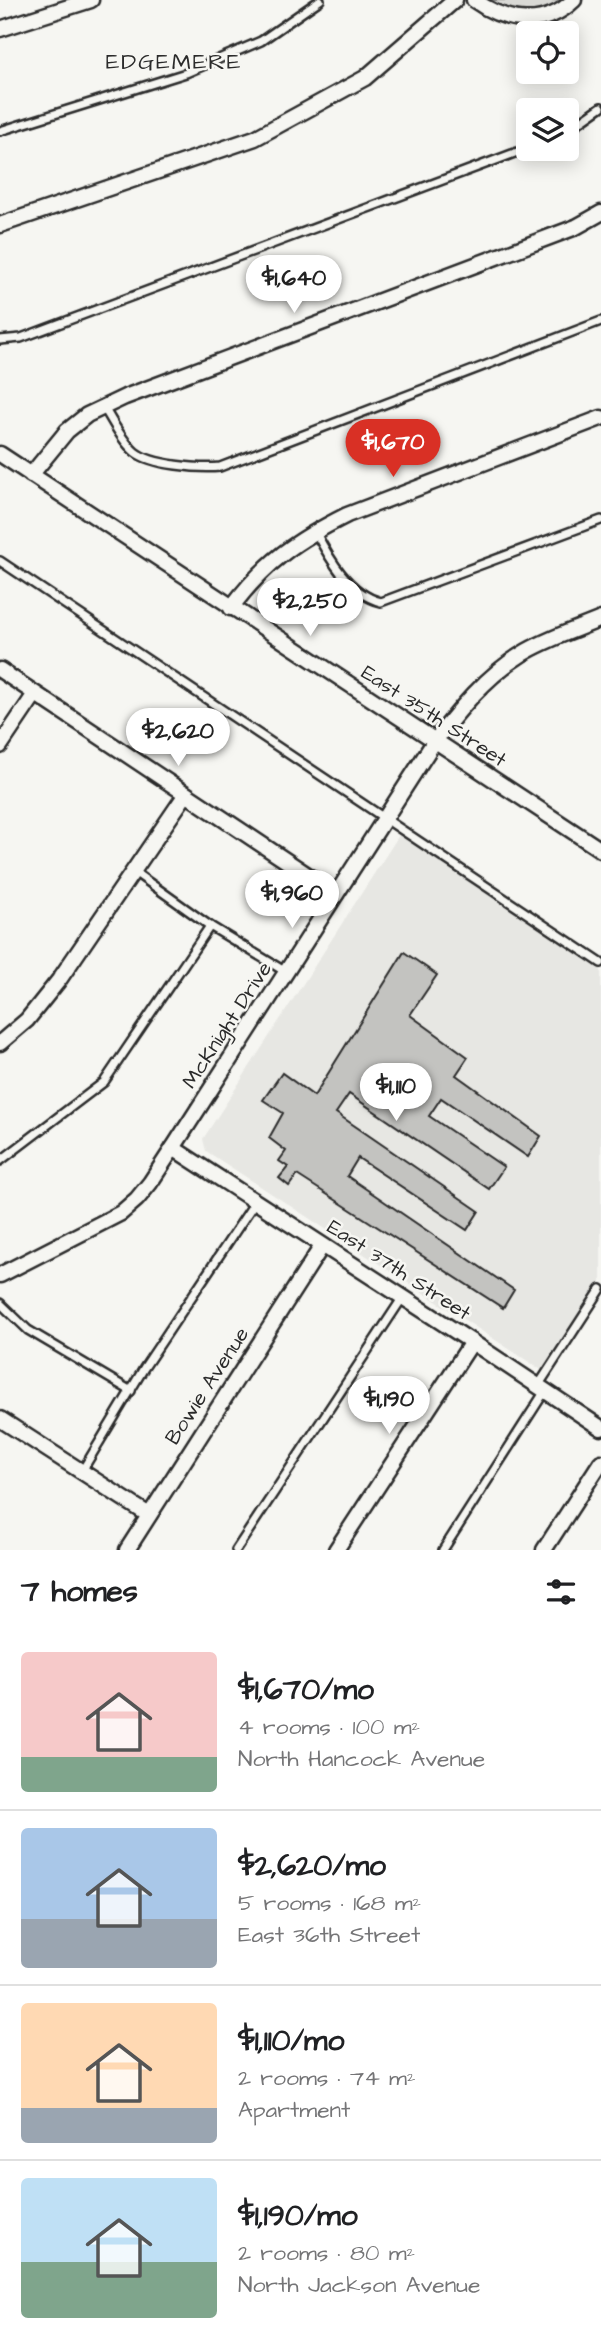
<!DOCTYPE html>
<meta charset="utf-8">
<style>
:root{--surface:#fff;--page:#f6f6f6;--text:#202124;--muted:#757577;--line:#e0e0e0;--accent:#d93025}
body{margin:0;font-family:"Architects Daughter",sans-serif;background:var(--page);color:var(--text);height:100vh;display:flex;flex-direction:column;font-size:26px;white-space:nowrap}
*{box-sizing:border-box;margin:0}
p{font-size:23px;color:var(--muted)}
.icon{flex:none;width:38px;height:38px;fill:none;stroke:currentColor;stroke-width:2;stroke-linecap:round;stroke-linejoin:round}
.map{position:relative;height:1550px;overflow:hidden}
.drawer{display:flex;flex-direction:column;background:var(--surface);flex:1}
.drawer>*{flex:none}
.fabs{position:absolute;left:516px;top:21px;display:grid;gap:14px}
.fabs a{display:grid;place-items:center;width:63px;height:63px;border-radius:7px;background:var(--surface);box-shadow:0 4px 18px #0003;font-size:35px}
.price{position:absolute;translate:-50% -60px;padding:0 16px;border-radius:24px;background:#fff;color:#222;font-size:23px;line-height:46px;filter:drop-shadow(0 2px 4px #0008)}
.price::after{content:'';position:absolute;left:50%;top:42px;width:21px;height:16px;margin-left:-10px;background:inherit;clip-path:polygon(0 0,100% 0,50% 100%)}
.price.current{background:var(--accent);color:#fff}
ul{padding:0;list-style:none}
li{display:flex;align-items:center;gap:21px;height:175px;padding:0 21px}
li+li{border-top:2px solid var(--line)}
li span{display:grid;place-items:center;flex:none;width:196px;height:140px;border-radius:7px;color:#555}
li>.icon{margin-inline-start:auto}
span .icon{width:84px;height:84px;fill:#fffc;stroke-width:1}
li b{font-size:30px}
h2{display:flex;justify-content:space-between;align-items:center;height:84px;padding:0 21px;font-size:30px}
.map>svg:first-child{display:block}
</style>
<div class="map">
<svg width="601" height="1550" viewBox="0 0 601 1550">
<rect width="100%" height="100%" fill="#f6f6f2"/>
<filter id="ink" filterUnits="userSpaceOnUse"><feTurbulence type="fractalNoise" baseFrequency=".0143" numOctaves="2"/><feDisplacementMap in="SourceGraphic" scale="14" xChannelSelector="R" yChannelSelector="G"/><feConvolveMatrix kernelMatrix="1 2 1 2 8 2 1 2 1" color-interpolation-filters="sRGB"/></filter>
<g filter="url(#ink)">
<polygon fill="#e7e7e3" points="401,832 601,967 601,1282 543,1371 206,1151 203,1139"/>
<path fill="#d9d9d5" stroke="#828280" stroke-width="2" d="M484 0H567C543 21 509 10 484 0Z"/>
<polygon fill="#c3c3c0" stroke="#2b2b2b" stroke-width="2" points="404,952 437,975 410,1015 468,1057 456,1075 541,1136 528,1157 441,1098 429,1116 504,1167 489,1189 349,1094 336,1113 479,1211 467,1230 358,1158 347,1176 514,1290 503,1308 297,1175 289,1186 279,1178 288,1167 279,1161 286,1151 269,1138 283,1113 263,1100 282,1073 314,1096"/>
<g fill="none" stroke-linecap="round" stroke-linejoin="round">
<g stroke="#2b2b2b" stroke-width="12">
<g id="lane">
<polyline points="0,131 186,73 261,41 320,0"/>
<polyline points="567,131 601,107"/>
<polyline points="0,340 21,338 528,148"/>
<path d="M104 408C113 422 122 441 135 452 151 465 200 469 220 467L601 321"/>
<path d="M315 531C329 558 349 594 381 602L601 520"/>
<polyline points="0,561 601,963"/>
<polyline points="133,871 210,926 286,972"/>
<polyline points="0,1161 104,1082 210,926"/>
<polyline points="0,1303 28,1330 131,1391"/>
<polyline points="538,1386 601,1289"/>
<polyline points="82,1471 144,1368 255,1202"/>
<polyline points="236,1550 403,1297"/>
<polyline points="443,1550 545,1391"/>
</g>
</g>
<g stroke="#2b2b2b" stroke-width="19">
<g id="street">
<path d="M474 0C506 23 544 29 574 0"/>
<polyline points="0,29 91,0"/>
<polyline points="0,225 255,138 365,78 455,0"/>
<polyline points="0,454 601,850"/>
<polyline points="31,475 67,431 87,415 125,397 576,227 601,213"/>
<path d="M231 608C265 562 297 540 347 515L601 418"/>
<polyline points="0,670 336,894"/>
<polyline points="0,746 35,694"/>
<polyline points="0,1043 27,1020 59,980 186,794"/>
<polyline points="173,1148 472,1342 601,1428"/>
<path d="M0 1275 121 1213 137 1199 150 1183 173 1148 434 742C459 710 486 676 522 654 546 639 575 630 601 619"/>
<polyline points="0,1419 149,1515"/>
<polyline points="127,1550 322,1246"/>
<polyline points="336,1550 472,1342"/>
<polyline points="544,1550 601,1462"/>
</g>
</g>
<use href="#lane" stroke="#f6f6f2" stroke-width="7"/>
<use href="#street" stroke="#f6f6f2" stroke-width="14"/>
</g>
</g>
<g text-anchor="middle" dominant-baseline="central" stroke-width="5" stroke-linejoin="round" paint-order="stroke">
<g font-size="21" fill="#2b2b2b" stroke="#f6f6f2">
<text transform="translate(434 716) rotate(33)">East 35th Street</text>
<text transform="translate(227 1025) rotate(-57)">McKnight Drive</text>
<text transform="translate(399 1270) rotate(33)">East 37th Street</text>
<text transform="translate(207 1386) rotate(-57)">Bowie Avenue</text>
</g>
<g font-size="23" letter-spacing="2" fill="#2b2b2b" stroke="#f6f6f2">
<text x="174" y="62">EDGEMERE</text>
</g>
</g>
</svg>
<div class="fabs">
<a><svg class="icon" aria-label="locate" viewBox="0 0 24 24"><circle cx="12" cy="12" r="6"/><path d="M12 2v4M12 18v4M2 12h4M18 12h4"/></svg></a>
<a><svg class="icon" aria-label="layers" viewBox="0 0 24 24"><path d="M12 4l9 5-9 5-9-5zM3 14l9 5 9-5"/></svg></a>
</div>
<b class="price" style="left:294px;top:315px">$1,640</b>
<b class="price current" style="left:393px;top:479px">$1,670</b>
<b class="price" style="left:310px;top:638px">$2,250</b>
<b class="price" style="left:178px;top:768px">$2,620</b>
<b class="price" style="left:292px;top:930px">$1,960</b>
<b class="price" style="left:396px;top:1123px">$1,110</b>
<b class="price" style="left:389px;top:1436px">$1,190</b>
</div>
<section class="drawer">
<h2>7 homes<svg class="icon" aria-label="filters" viewBox="0 0 24 24"><path d="M4 7h16M4 17h16"/><circle cx="9" cy="7" r="2"/><circle cx="15" cy="17" r="2"/></svg></h2>
<ul>
<li><span style="background:linear-gradient(#f6c9c9 75%,#7fa58c 0)"><svg class="icon" aria-label="home" viewBox="0 0 24 24"><path d="M3 11l9-7 9 7M6 9v11h12V9"/></svg></span><div><b>$1,670/mo</b><p>4 rooms · 100 m²</p><p>North Hancock Avenue</p></div></li>
<li><span style="background:linear-gradient(#a9c7e8 65%,#9aa5b1 0)"><svg class="icon" aria-label="home" viewBox="0 0 24 24"><path d="M3 11l9-7 9 7M6 9v11h12V9"/></svg></span><div><b>$2,620/mo</b><p>5 rooms · 168 m²</p><p>East 36th Street</p></div></li>
<li><span style="background:linear-gradient(#ffd9b3 75%,#9aa5b1 0)"><svg class="icon" aria-label="home" viewBox="0 0 24 24"><path d="M3 11l9-7 9 7M6 9v11h12V9"/></svg></span><div><b>$1,110/mo</b><p>2 rooms · 74 m²</p><p>Apartment</p></div></li>
<li><span style="background:linear-gradient(#bfe0f5 60%,#7fa58c 0)"><svg class="icon" aria-label="home" viewBox="0 0 24 24"><path d="M3 11l9-7 9 7M6 9v11h12V9"/></svg></span><div><b>$1,190/mo</b><p>2 rooms · 80 m²</p><p>North Jackson Avenue</p></div></li>
</ul>
</section>
